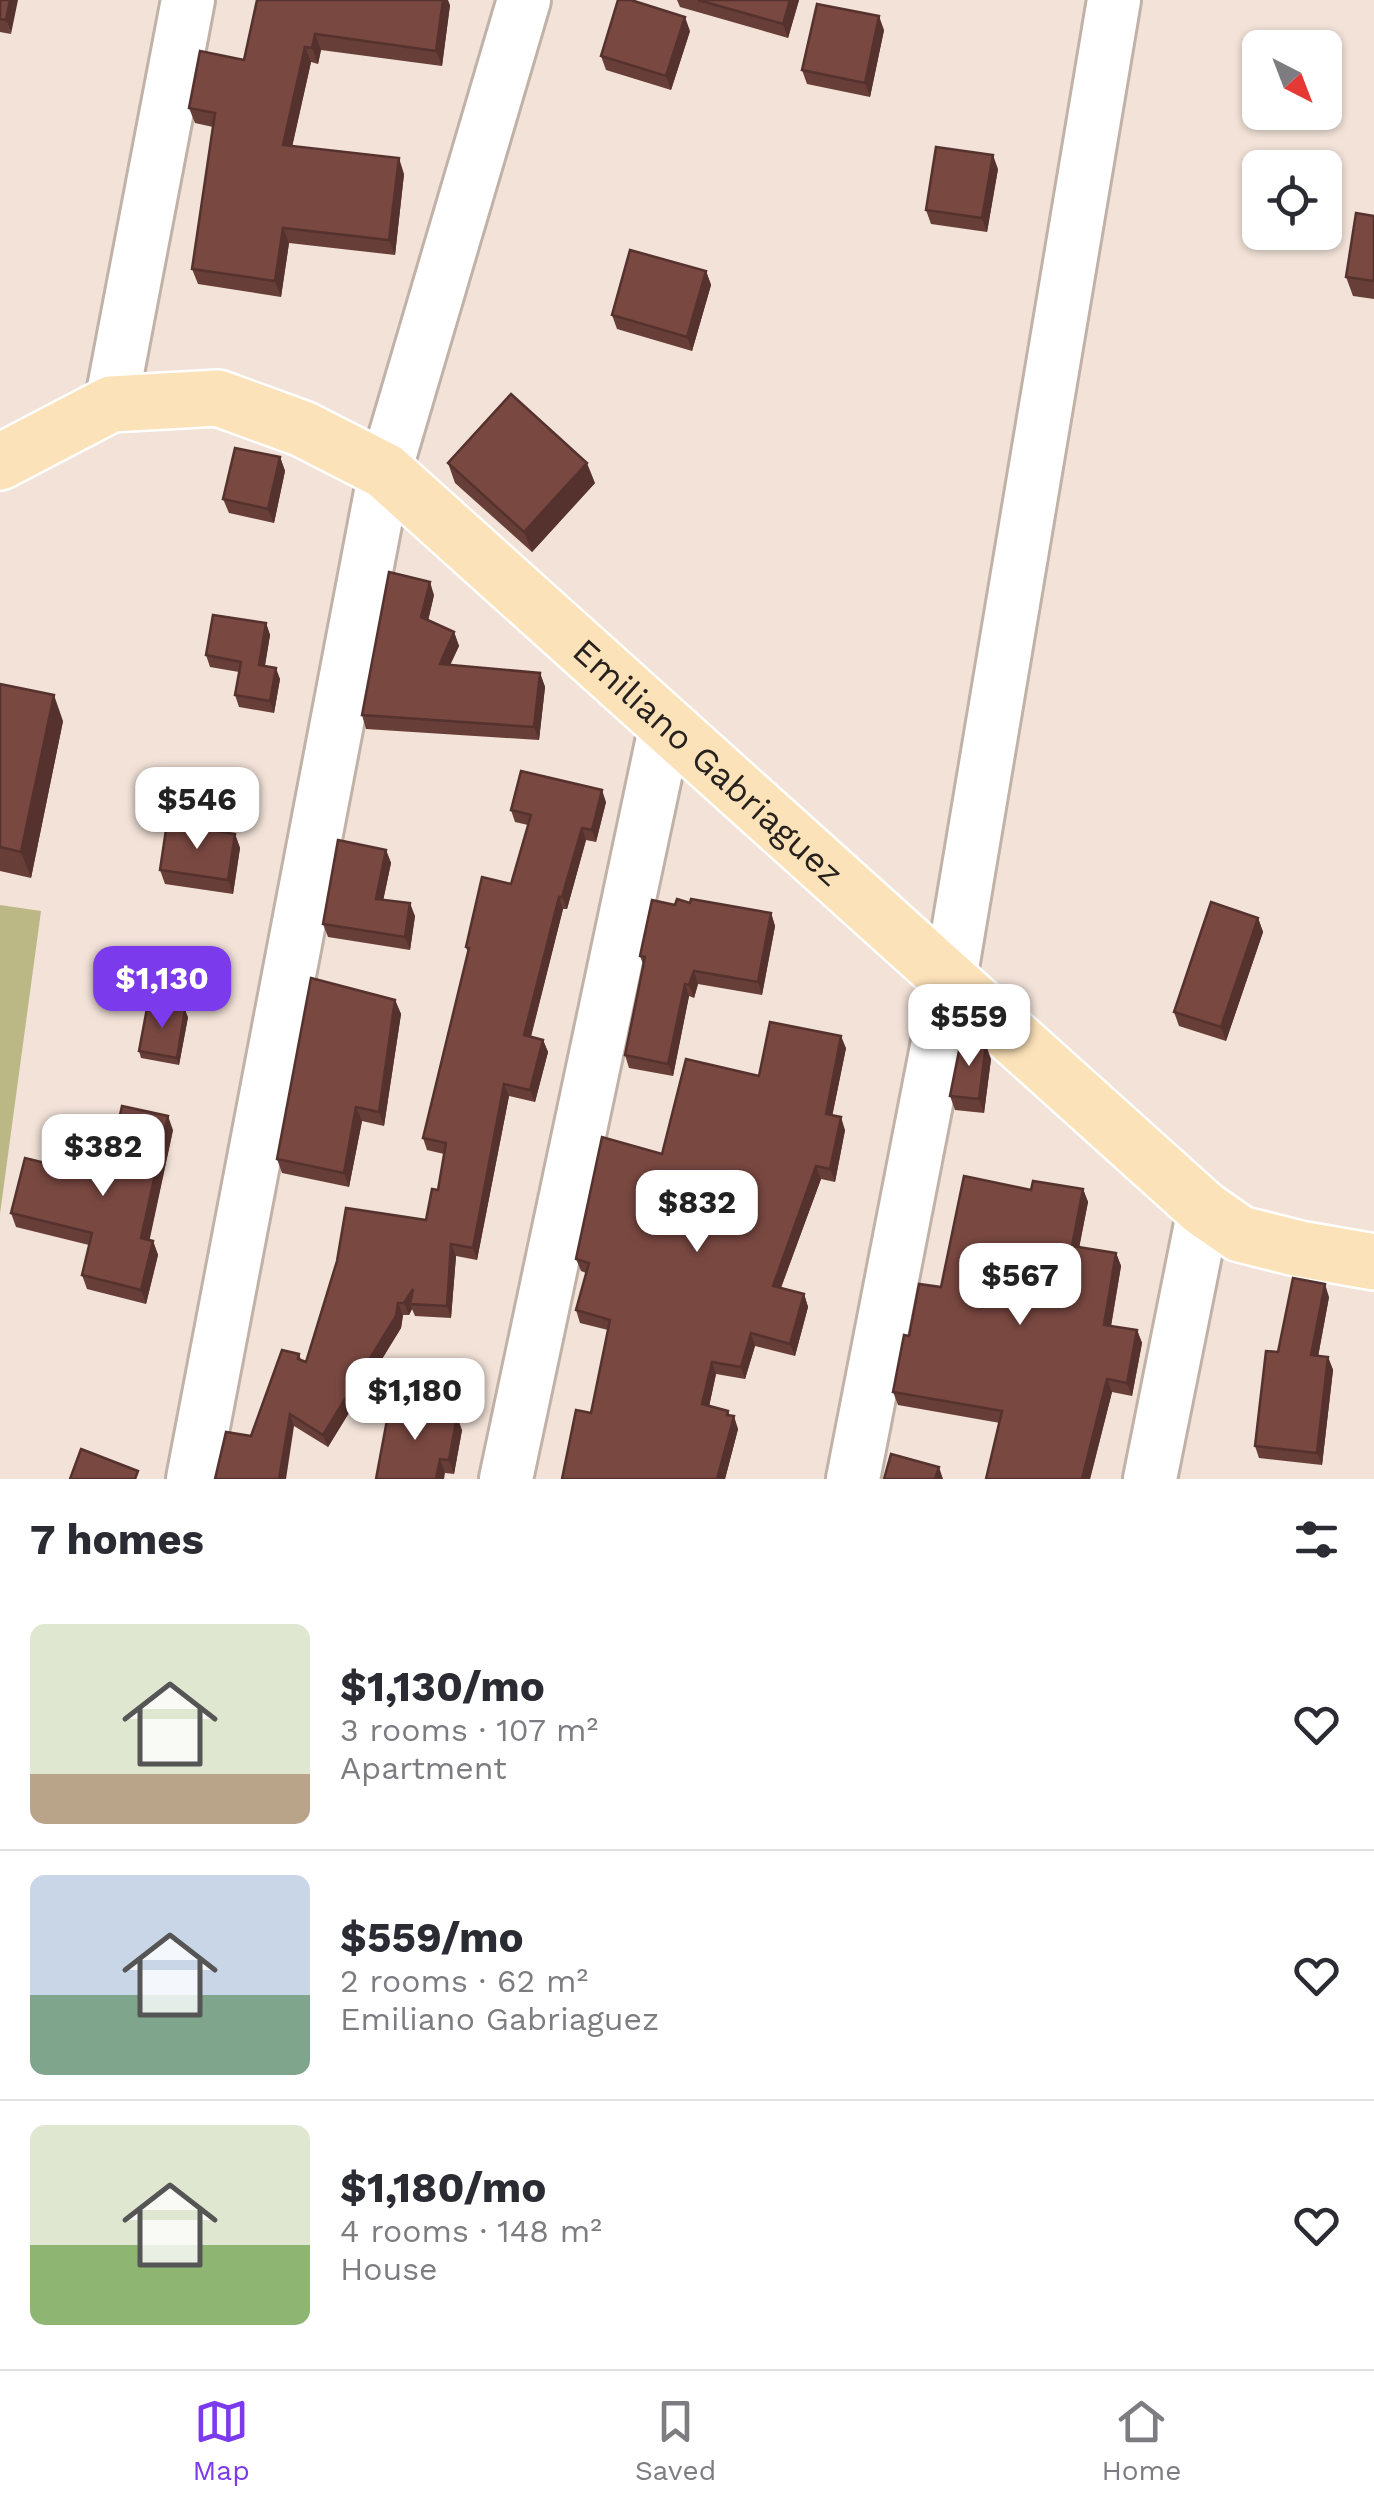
<!DOCTYPE html>
<meta charset="utf-8">
<style>
:root{--surface:#fff;--page:#f7f7f7;--text:#2b2b33;--muted:#7c7c81;--line:#e1e1e2;--accent:#7c3aed}
body{margin:0;font-family:"Work Sans",sans-serif;background:var(--page);color:var(--text);height:100vh;display:flex;flex-direction:column;font-size:38px;white-space:nowrap}
*{box-sizing:border-box;margin:0}
p{font-size:32px;color:var(--muted)}
.icon{flex:none;width:55px;height:55px;fill:none;stroke:currentColor;stroke-width:2;stroke-linecap:round;stroke-linejoin:round}
.map{position:relative;height:1479px;overflow:hidden}
.details{display:flex;flex-direction:column;background:var(--surface);flex:1}
.details>*{flex:none}
.needle{width:65px;rotate:138deg}
.controls{position:absolute;left:1242px;top:30px;display:grid;gap:20px}
.controls a{display:grid;place-items:center;width:100px;height:100px;border-radius:15px;background:var(--surface);box-shadow:0 2px 8px #0004;font-size:50px}
.price{position:absolute;translate:-50% -85px;padding:0 22px;border-radius:20px;background:#fff;color:#222;font-size:32px;line-height:65px;filter:drop-shadow(0 2px 5px #0008)}
.price::after{content:'';position:absolute;left:50%;top:60px;width:30px;height:22px;margin-left:-15px;background:inherit;clip-path:polygon(0 0,100% 0,50% 100%)}
.price.current{background:var(--accent);color:#fff}
ul{padding:0;list-style:none}
li{display:flex;align-items:center;gap:30px;height:250px;padding:0 30px}
li+li{border-top:2px solid var(--line)}
li span{display:grid;place-items:center;flex:none;width:280px;height:200px;border-radius:15px;color:#555}
li>.icon{margin-inline-start:auto}
span .icon{width:120px;height:120px;fill:#fffc;stroke-width:1}
li b{font-size:42px}
h2{display:flex;justify-content:space-between;align-items:center;height:120px;padding:0 30px;font-size:42px}
.tab-bar{display:flex;justify-content:space-around;align-items:center;height:140px;border-top:2px solid var(--line);background:var(--surface);font-size:28px;color:var(--muted)}
.tab-bar a{display:grid;justify-items:center;gap:5px}
.tab-bar .current{color:var(--accent)}
.map>svg:first-child{display:block}
</style>
<div class="map">
<svg width="1374" height="1479" viewBox="0 0 1374 1479">
<rect width="100%" height="100%" fill="#f2e2d8"/>
<polygon fill="#bcb886" points="0,905 41,911 0,1214"/>
<g fill="none" stroke-linecap="round" stroke-linejoin="round">
<g stroke="#c1b2a8" stroke-width="58">
<g id="minor">
<polyline points="111,404 188,0"/>
<polyline points="193,1479 385,471 524,0"/>
<polyline points="506,1479 666,724"/>
<polyline points="853,1479 950,980 1114,0"/>
<polyline points="1150,1479 1204,1209"/>
</g>
</g>
<g stroke="#fff" stroke-width="60">
<g id="major">
<path id="s1" d="M0 462 111 404 218 398 303 429 385 471 1204 1209 1240 1234 1300 1249 1374 1262"/>
</g>
</g>
<use href="#minor" stroke="#fff" stroke-width="52"/>
<use href="#major" stroke="#fce2b9" stroke-width="55"/>
</g>
<g fill="#683e38">
<polygon points="0,0 11,34 0,32"/>
<polygon points="257,0 450,5 442,66 321,50 318,64 311,62 292,146 404,174 395,255 289,243 281,297 198,284 192,269 213,127 195,123 189,108 244,60"/>
<polygon points="677,0 799,0 788,38 680,7"/>
<polygon points="884,30 870,97 807,84 802,70"/>
<polygon points="690,31 671,90 606,70 601,56"/>
<polygon points="998,169 987,232 931,224 926,210"/>
<polygon points="1374,216 1374,299 1353,296 1346,277"/>
<polygon points="706,271 711,285 692,351 617,329 612,315"/>
<polygon points="280,457 285,471 274,523 229,513 223,499"/>
<polygon points="448,463 595,483 532,552 455,483"/>
<polygon points="434,595 428,620 454,632 459,646 450,665 540,673 545,687 539,740 366,729 362,715"/>
<polygon points="266,623 270,635 265,666 280,679 274,713 239,707 235,695 239,672 210,667 206,655"/>
<polygon points="0,684 63,721 31,878 0,871"/>
<polygon points="606,802 596,842 586,840 567,909 563,909 531,1037 543,1040 548,1052 535,1102 509,1096 477,1260 456,1256 451,1318 415,1316 412,1309 409,1315 403,1315 401,1328 328,1447 294,1426 251,1436 299,1354 301,1360 306,1362 426,1220 438,1190 444,1154 427,1150 423,1138 468,953 466,947 511,884 528,825 515,822 511,810"/>
<polygon points="235,834 240,848 233,894 165,884 160,870"/>
<polygon points="386,850 391,863 383,900 415,916 410,950 328,937 323,924"/>
<polygon points="690,903 771,913 775,926 762,995 698,984 694,998 689,996 673,1076 629,1068 625,1055 643,964 640,956 675,905"/>
<polygon points="1258,918 1263,932 1226,1041 1179,1026 1174,1012"/>
<polygon points="395,1000 401,1014 384,1126 362,1121 349,1187 282,1173 277,1159"/>
<polygon points="188,1017 179,1065 141,1058 139,1051"/>
<polygon points="846,1048 832,1116 845,1130 835,1182 821,1179 781,1288 804,1294 808,1307 795,1356 755,1346 745,1379 716,1374 709,1406 729,1415 738,1429 725,1479 562,1479 591,1413 608,1330 580,1323 576,1310 586,1273 581,1271 576,1259 662,1154 759,1076"/>
<polygon points="991,1059 984,1113 955,1110 950,1096"/>
<polygon points="173,1130 149,1240 153,1241 158,1255 146,1304 87,1289 82,1275 89,1245 16,1227 11,1213 106,1178"/>
<polygon points="1083,1189 1088,1202 1079,1247 1116,1253 1121,1266 1111,1326 1137,1330 1142,1343 1132,1396 1112,1392 1090,1479 986,1479 1000,1423 898,1405 893,1392 909,1336 941,1287 1031,1190"/>
<polygon points="1329,1297 1318,1356 1328,1357 1333,1370 1322,1465 1259,1458 1255,1446 1278,1352"/>
<polygon points="390,1404 462,1430 454,1474 445,1473"/>
</g>
<g fill="#55322e">
<polygon points="10,0 18,0 11,34 6,20"/>
<polygon points="443,0 448,0 450,5 442,66 436,51"/>
<polygon points="790,0 799,0 788,38 783,24"/>
<polygon points="879,16 884,30 870,97 865,83"/>
<polygon points="685,17 690,31 671,90 666,76"/>
<polygon points="315,34 321,50 318,64 312,48"/>
<polygon points="305,47 311,62 289,161 283,145"/>
<polygon points="993,155 998,169 987,232 982,218"/>
<polygon points="399,158 404,174 395,255 389,240"/>
<polygon points="283,228 289,243 281,297 275,281"/>
<polygon points="706,271 711,285 692,351 687,337"/>
<polygon points="280,457 285,471 274,523 268,509"/>
<polygon points="587,463 595,483 532,552 524,532"/>
<polygon points="430,582 434,595 426,630 421,617"/>
<polygon points="266,623 270,635 263,676 259,665"/>
<polygon points="454,632 459,646 444,678 440,664"/>
<polygon points="276,668 280,679 274,713 270,701"/>
<polygon points="540,673 545,687 539,740 534,727"/>
<polygon points="54,695 63,721 31,878 21,852"/>
<polygon points="602,790 606,802 596,842 592,830"/>
<polygon points="582,828 586,840 567,909 562,897"/>
<polygon points="235,834 240,848 233,894 228,880"/>
<polygon points="386,850 391,863 381,911 376,899"/>
<polygon points="559,897 563,909 528,1047 524,1035"/>
<polygon points="410,903 415,916 410,950 405,937"/>
<polygon points="771,913 775,926 762,995 758,982"/>
<polygon points="1258,918 1263,932 1226,1041 1221,1027"/>
<polygon points="694,971 698,984 694,998 689,985"/>
<polygon points="685,984 689,996 673,1076 668,1064"/>
<polygon points="395,1000 401,1014 384,1126 379,1112"/>
<polygon points="185,1010 188,1017 179,1065 177,1058"/>
<polygon points="841,1036 846,1048 830,1127 826,1114"/>
<polygon points="543,1040 548,1052 535,1102 530,1090"/>
<polygon points="986,1045 991,1059 984,1113 979,1099"/>
<polygon points="504,1084 509,1096 477,1260 473,1248"/>
<polygon points="356,1107 362,1121 349,1187 344,1173"/>
<polygon points="168,1116 173,1130 147,1252 141,1238"/>
<polygon points="841,1117 845,1130 835,1182 830,1169"/>
<polygon points="816,1166 821,1179 777,1298 773,1286"/>
<polygon points="1083,1189 1088,1202 1077,1259 1072,1246"/>
<polygon points="153,1241 158,1255 146,1304 141,1290"/>
<polygon points="451,1244 456,1256 451,1318 447,1306"/>
<polygon points="1116,1253 1121,1266 1109,1338 1104,1325"/>
<polygon points="1325,1284 1329,1297 1316,1368 1311,1355"/>
<polygon points="413,1289 410,1304 412,1309 409,1315 404,1303"/>
<polygon points="804,1294 808,1307 795,1356 790,1344"/>
<polygon points="398,1303 403,1315 401,1328 328,1447 323,1435"/>
<polygon points="1137,1330 1142,1343 1132,1396 1127,1383"/>
<polygon points="751,1333 755,1346 745,1379 741,1367"/>
<polygon points="1328,1357 1333,1370 1322,1465 1317,1453"/>
<polygon points="712,1362 716,1374 707,1416 702,1404"/>
<polygon points="1107,1379 1112,1392 1090,1479 1082,1479"/>
<polygon points="728,1411 732,1422 734,1416 738,1429 725,1479 717,1479"/>
<polygon points="290,1414 294,1426 286,1479 279,1479"/>
<polygon points="457,1416 462,1430 454,1474 449,1460"/>
<polygon points="440,1459 445,1473 444,1479 436,1479"/>
<polygon points="939,1467 943,1479 935,1479"/>
</g>
<g fill="#794841" stroke="#55322e" stroke-width="2.5">
<polygon points="0,0 10,0 6,20 0,19"/>
<polygon points="257,0 443,0 436,51 315,34 312,48 305,47 283,145 399,158 389,240 283,228 275,281 192,269 215,113 189,108 200,51 244,60"/>
<polygon points="618,0 631,0 685,17 666,76 601,56"/>
<polygon points="698,0 790,0 783,24"/>
<polygon points="817,4 879,16 865,83 802,70"/>
<polygon points="936,147 993,155 982,218 926,210"/>
<polygon points="1356,213 1374,216 1374,281 1346,277"/>
<polygon points="630,250 706,271 687,337 612,315"/>
<polygon points="511,394 587,463 524,532 448,463"/>
<polygon points="235,448 280,457 268,509 223,499"/>
<polygon points="389,572 430,582 421,617 454,632 440,664 540,673 534,727 362,715"/>
<polygon points="213,615 266,623 259,665 276,668 270,701 235,695 241,662 206,655"/>
<polygon points="0,684 54,695 21,852 0,847"/>
<polygon points="521,771 602,790 592,830 582,828 562,897 559,897 524,1035 543,1040 530,1090 504,1084 473,1248 451,1244 447,1306 410,1304 413,1289 404,1303 398,1303 396,1316 323,1435 290,1414 279,1479 215,1479 226,1432 251,1436 282,1350 299,1354 298,1359 306,1362 337,1261 346,1208 426,1220 432,1189 438,1190 446,1143 423,1138 469,948 466,947 482,877 511,884 531,815 511,810"/>
<polygon points="167,823 235,834 228,880 160,870"/>
<polygon points="338,840 386,850 376,899 410,903 405,937 323,924"/>
<polygon points="677,899 690,903 691,899 771,913 758,982 694,971 689,985 685,984 668,1064 625,1055 645,957 640,956 652,900 675,905"/>
<polygon points="1211,902 1258,918 1221,1027 1174,1012"/>
<polygon points="311,978 395,1000 379,1112 356,1107 344,1173 277,1159"/>
<polygon points="148,1003 185,1010 177,1058 139,1051"/>
<polygon points="770,1022 841,1036 826,1114 841,1117 830,1169 816,1166 773,1286 804,1294 790,1344 751,1333 741,1367 712,1362 702,1404 728,1411 727,1415 734,1416 717,1479 562,1479 576,1410 591,1413 610,1320 576,1310 589,1263 576,1259 602,1137 662,1154 686,1059 759,1076"/>
<polygon points="962,1036 978,1038 986,1045 979,1099 950,1096"/>
<polygon points="122,1106 168,1116 141,1238 153,1241 141,1290 82,1275 92,1233 11,1213 25,1158 106,1178"/>
<polygon points="964,1176 1031,1190 1033,1181 1083,1189 1072,1246 1116,1253 1104,1325 1137,1330 1127,1383 1107,1379 1082,1479 986,1479 1002,1411 893,1392 904,1335 909,1336 919,1284 941,1287"/>
<polygon points="1293,1278 1325,1284 1311,1355 1328,1357 1317,1453 1255,1446 1266,1351 1278,1352"/>
<polygon points="390,1404 457,1416 449,1460 440,1459 436,1479 376,1479"/>
<polygon points="81,1449 138,1471 135,1479 70,1479"/>
<polygon points="891,1454 939,1467 935,1479 884,1479"/>
</g>
<g text-anchor="middle" dominant-baseline="central" stroke-width="10" stroke-linejoin="round" paint-order="stroke">
<g font-size="35" fill="#28221e" stroke="#fdf0e8">
<text stroke="none"><textPath href="#s1" startOffset="850">Emiliano Gabriaguez</textPath></text>
</g>
</g>
</svg>
<div class="controls">
<a><svg class="needle" viewBox="-14 -14 28 28"><path d="M0-13l5 13h-10z" fill="#e53935"/><path d="M0 13l5-13h-10z" fill="#7c7c81"/></svg></a>
<a><svg class="icon" aria-label="locate" viewBox="0 0 24 24"><circle cx="12" cy="12" r="6"/><path d="M12 2v4M12 18v4M2 12h4M18 12h4"/></svg></a>
</div>
<b class="price" style="left:197px;top:852px">$546</b>
<b class="price current" style="left:162px;top:1031px">$1,130</b>
<b class="price" style="left:969px;top:1069px">$559</b>
<b class="price" style="left:103px;top:1199px">$382</b>
<b class="price" style="left:697px;top:1255px">$832</b>
<b class="price" style="left:1020px;top:1328px">$567</b>
<b class="price" style="left:415px;top:1443px">$1,180</b>
</div>
<section class="details">
<h2>7 homes<svg class="icon" aria-label="filters" viewBox="0 0 24 24"><path d="M4 7h16M4 17h16"/><circle cx="9" cy="7" r="2"/><circle cx="15" cy="17" r="2"/></svg></h2>
<ul>
<li><span style="background:linear-gradient(#dfe7d0 75%,#b9a48a 0)"><svg class="icon" aria-label="home" viewBox="0 0 24 24"><path d="M3 11l9-7 9 7M6 9v11h12V9"/></svg></span><div><b>$1,130/mo</b><p>3 rooms · 107 m²</p><p>Apartment</p></div><svg class="icon" aria-label="heart" viewBox="0 0 24 24"><path d="M12 20l-8-8c-3-5 5-10 8-4 3-6 11-1 8 4z"/></svg></li>
<li><span style="background:linear-gradient(#c9d6e8 60%,#7fa58c 0)"><svg class="icon" aria-label="home" viewBox="0 0 24 24"><path d="M3 11l9-7 9 7M6 9v11h12V9"/></svg></span><div><b>$559/mo</b><p>2 rooms · 62 m²</p><p>Emiliano Gabriaguez</p></div><svg class="icon" aria-label="heart" viewBox="0 0 24 24"><path d="M12 20l-8-8c-3-5 5-10 8-4 3-6 11-1 8 4z"/></svg></li>
<li><span style="background:linear-gradient(#dfe7d0 60%,#8fb573 0)"><svg class="icon" aria-label="home" viewBox="0 0 24 24"><path d="M3 11l9-7 9 7M6 9v11h12V9"/></svg></span><div><b>$1,180/mo</b><p>4 rooms · 148 m²</p><p>House</p></div><svg class="icon" aria-label="heart" viewBox="0 0 24 24"><path d="M12 20l-8-8c-3-5 5-10 8-4 3-6 11-1 8 4z"/></svg></li>
</ul>
</section>
<nav class="tab-bar">
<a class="current"><svg class="icon" aria-label="map" viewBox="0 0 24 24"><path d="M3 6l6-2 6 2 6-2v14l-6 2-6-2-6 2zM9 4v14M15 6v14"/></svg>Map</a>
<a><svg class="icon" aria-label="saved" viewBox="0 0 24 24"><path d="M7 4h10v16l-5-4-5 4z"/></svg>Saved</a>
<a><svg class="icon" aria-label="home" viewBox="0 0 24 24"><path d="M3 11l9-7 9 7M6 9v11h12V9"/></svg>Home</a>
</nav>
